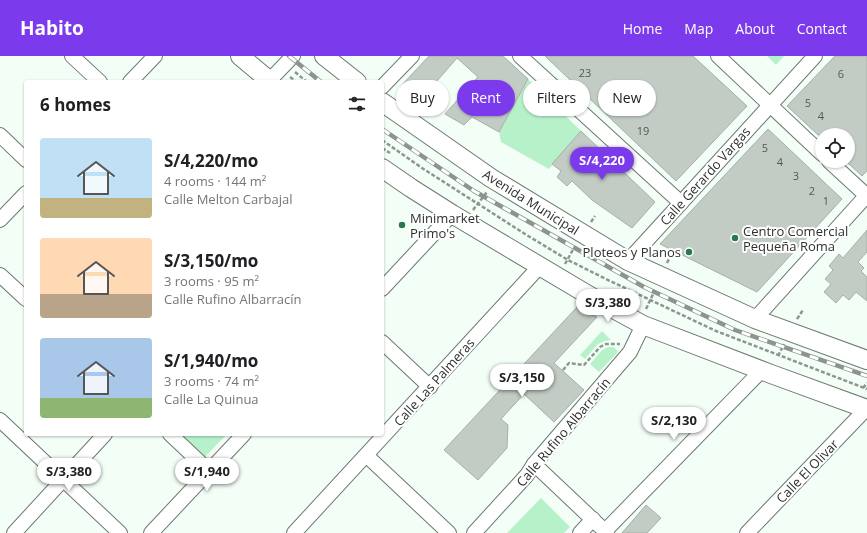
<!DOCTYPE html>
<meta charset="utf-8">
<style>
:root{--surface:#fff;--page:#f6f6f6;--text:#202124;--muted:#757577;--accent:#7c3aed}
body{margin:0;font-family:"Open Sans",sans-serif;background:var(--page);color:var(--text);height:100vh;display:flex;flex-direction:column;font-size:15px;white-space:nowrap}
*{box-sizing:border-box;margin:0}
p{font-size:13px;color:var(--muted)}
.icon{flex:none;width:22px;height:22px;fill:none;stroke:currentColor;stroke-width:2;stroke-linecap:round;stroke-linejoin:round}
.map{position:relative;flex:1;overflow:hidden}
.side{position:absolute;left:24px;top:24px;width:360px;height:356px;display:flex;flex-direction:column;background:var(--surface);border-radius:4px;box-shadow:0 1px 3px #0004}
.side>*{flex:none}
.guide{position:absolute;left:396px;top:24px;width:380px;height:36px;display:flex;gap:8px}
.fabs{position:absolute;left:815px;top:72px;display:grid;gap:8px}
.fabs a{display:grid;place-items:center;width:40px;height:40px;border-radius:50%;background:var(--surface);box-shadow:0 1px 3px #0004;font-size:20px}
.price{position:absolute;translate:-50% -34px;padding:0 9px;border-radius:14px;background:#fff;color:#222;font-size:13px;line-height:26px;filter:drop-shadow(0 1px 2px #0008)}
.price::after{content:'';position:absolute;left:50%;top:24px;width:12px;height:9px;margin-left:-6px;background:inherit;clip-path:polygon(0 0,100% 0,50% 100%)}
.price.selected{background:var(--accent);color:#fff}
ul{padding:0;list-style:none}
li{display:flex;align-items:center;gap:12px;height:100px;padding:0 16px}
li span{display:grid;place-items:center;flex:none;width:112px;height:80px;border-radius:4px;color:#555}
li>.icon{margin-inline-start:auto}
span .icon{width:48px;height:48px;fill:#fffc;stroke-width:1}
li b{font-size:17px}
h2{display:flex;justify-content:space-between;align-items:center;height:48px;padding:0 16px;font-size:17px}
.pill{padding:0 14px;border-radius:18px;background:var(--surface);box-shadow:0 1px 3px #0004;font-size:14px;line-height:36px}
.pill.selected{background:var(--accent);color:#fff}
header{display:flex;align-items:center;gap:24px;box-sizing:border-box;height:56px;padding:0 20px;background:var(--accent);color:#fff}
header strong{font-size:19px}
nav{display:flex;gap:22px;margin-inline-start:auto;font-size:14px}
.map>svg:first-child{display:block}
</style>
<header>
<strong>Habito</strong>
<nav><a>Home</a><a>Map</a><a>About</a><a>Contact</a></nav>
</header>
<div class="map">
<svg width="867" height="477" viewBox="0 0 867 477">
<rect width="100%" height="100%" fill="#f3fef6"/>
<g fill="#b6f1ca">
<polygon points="767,0 784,0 776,9"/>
<polygon points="528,23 581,75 549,113 501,86 499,76"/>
<polygon points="602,275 611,284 605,285 598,288 585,303 580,299"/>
<polygon points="608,291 614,291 618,296 599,316 590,308 602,294"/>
<polygon points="175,378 227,378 202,404"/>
<polygon points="541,442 570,471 564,477 507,477"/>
</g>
<g fill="#c2ccc5" stroke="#a6b0a9">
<polygon points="429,0 503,0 528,23 499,76 472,61 464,69 445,58 478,21 457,2 430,33 427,31 422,37 416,31 410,37 400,31"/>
<polygon points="545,0 693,0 747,50 676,125"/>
<polygon points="835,0 867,0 867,115 862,120 848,107 848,79 818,79 787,50"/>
<polygon points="768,73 842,143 757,236 660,188"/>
<polygon points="581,75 655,146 632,172 592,144 572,125 567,130 557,121 561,115 552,108"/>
<polygon points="867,174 867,196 858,206 864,212 861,215 867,221 867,245 856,236 849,244 843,239 836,247 824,236 831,228 825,223 833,214 829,210 839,198 843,202"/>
<polygon points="577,251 597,261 554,307 584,334 554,366 524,338 501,363 508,369 507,392 478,424 444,394"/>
<polygon points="646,449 661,462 647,477 622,477"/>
</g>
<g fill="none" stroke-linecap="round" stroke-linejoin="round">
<g stroke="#6e7871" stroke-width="16">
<g id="minor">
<polyline points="72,0 100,26"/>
<polyline points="520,0 681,147"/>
<polyline points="718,0 822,98"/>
<polyline points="130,26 155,0"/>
<polyline points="268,26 293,0"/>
<polyline points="382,31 412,0"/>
<polyline points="0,79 26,104"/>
<polyline points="829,105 867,140"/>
<polyline points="0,164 26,137"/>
<polyline points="628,205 815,0"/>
<polyline points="0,219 26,243"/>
<polyline points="382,233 452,158"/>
<polyline points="755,263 867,139"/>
<polyline points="382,286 430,331"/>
<polyline points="0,364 120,477"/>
<polyline points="170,378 209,415"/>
<polyline points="367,400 449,477"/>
<polyline points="534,408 607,477"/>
<polyline points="605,475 762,314"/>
<polyline points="14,477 105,378"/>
<polyline points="151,477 244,378"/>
<polyline points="294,477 540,210"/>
<polyline points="474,477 527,419 534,408 630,296 643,269"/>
<polyline points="580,477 593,463"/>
<polyline points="747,477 867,352"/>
</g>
</g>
<g stroke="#6e7871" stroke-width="20">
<g id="major">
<polyline points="240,0 271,26"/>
<polyline points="324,0 357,26"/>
<polyline points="382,46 491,122 628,205 755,263 867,304"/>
<polyline points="382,112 411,132 452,158 590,240 643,269 771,318 867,353"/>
</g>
</g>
<g stroke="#8e9690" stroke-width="2.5" stroke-dasharray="4 2" stroke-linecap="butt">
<polyline points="295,16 307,26"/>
<polyline points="290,21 297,26"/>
<polyline points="382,84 422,112 525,178 568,204 606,223 716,275 867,333"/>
<polyline points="382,92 390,97"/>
<polyline points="473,154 487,136"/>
<polyline points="591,166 595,160"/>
<polyline points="667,207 670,201"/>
<polyline points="565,208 575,190"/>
<polyline points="646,253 655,234"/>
<polyline points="797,263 803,254"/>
<polyline points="778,300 784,288"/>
<polyline points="563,314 569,307 584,309 600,291 606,288 620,288"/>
<polyline points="863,332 867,327"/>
</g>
<use href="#minor" stroke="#fff" stroke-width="14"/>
<use href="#major" stroke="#fff" stroke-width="18"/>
<g stroke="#8d948f" stroke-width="4.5">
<g id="rail">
<polyline points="289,0 321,26"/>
<polyline points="382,73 474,135 644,231 735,274 867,320"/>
</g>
</g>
<use href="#rail" stroke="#fff" stroke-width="3" stroke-dasharray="9" stroke-linecap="butt"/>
</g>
<g fill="#267a4c" stroke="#fff" stroke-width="1.5">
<circle cx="402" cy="169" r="4"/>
<circle cx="735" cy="182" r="4"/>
<circle cx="689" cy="196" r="4"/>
</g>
<g text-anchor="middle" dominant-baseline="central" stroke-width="4" stroke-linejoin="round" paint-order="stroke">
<g font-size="11" fill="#525854">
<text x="585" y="16">23</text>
<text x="841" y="17">6</text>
<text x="808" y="46">5</text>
<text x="821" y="59">4</text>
<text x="643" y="74">19</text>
<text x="765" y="91">5</text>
<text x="780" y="105">4</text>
<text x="796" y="119">3</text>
<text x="812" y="134">2</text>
<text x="826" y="144">1</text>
</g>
<g font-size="13" fill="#2d312e" stroke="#fff">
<text transform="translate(705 120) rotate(-48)">Calle Gerardo Vargas</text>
<text transform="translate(531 146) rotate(32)">Avenida Municipal</text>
<text transform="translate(434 326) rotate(-48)">Calle Las Palmeras</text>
<text transform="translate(563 376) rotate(-50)">Calle Rufino Albarracín</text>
<text transform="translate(807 415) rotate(-46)">Calle El Olivar</text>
</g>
<g font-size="13" fill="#2d312e" stroke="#fff" text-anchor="start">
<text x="410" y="162">Minimarket<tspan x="410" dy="15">Primo's</tspan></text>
<text x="743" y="175">Centro Comercial<tspan x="743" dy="15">Pequeña Roma</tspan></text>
<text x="681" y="196" text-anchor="end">Ploteos y Planos</text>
</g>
</g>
</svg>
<div class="fabs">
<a><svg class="icon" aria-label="locate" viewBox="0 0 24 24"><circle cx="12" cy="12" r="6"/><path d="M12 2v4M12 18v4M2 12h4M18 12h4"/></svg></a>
</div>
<b class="price selected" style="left:602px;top:125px">S/4,220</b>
<b class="price" style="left:608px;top:267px">S/3,380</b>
<b class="price" style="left:522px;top:342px">S/3,150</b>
<b class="price" style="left:674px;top:385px">S/2,130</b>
<b class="price" style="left:69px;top:436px">S/3,380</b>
<b class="price" style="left:207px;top:436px">S/1,940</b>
<div class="guide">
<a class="pill">Buy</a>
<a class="pill selected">Rent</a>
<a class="pill">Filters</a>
<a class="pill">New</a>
</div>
<section class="side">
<h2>6 homes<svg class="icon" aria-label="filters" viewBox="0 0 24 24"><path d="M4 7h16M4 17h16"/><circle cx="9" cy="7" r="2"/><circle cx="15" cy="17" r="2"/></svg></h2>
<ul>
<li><span style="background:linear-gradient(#bfe0f5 75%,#c2b280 0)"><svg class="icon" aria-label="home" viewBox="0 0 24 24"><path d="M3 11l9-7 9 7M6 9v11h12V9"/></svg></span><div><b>S/4,220/mo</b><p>4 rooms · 144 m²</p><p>Calle Melton Carbajal</p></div></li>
<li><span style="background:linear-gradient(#ffd9b3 70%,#b9a48a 0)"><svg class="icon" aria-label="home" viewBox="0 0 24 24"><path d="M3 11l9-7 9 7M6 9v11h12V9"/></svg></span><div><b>S/3,150/mo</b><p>3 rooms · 95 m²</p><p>Calle Rufino Albarracín</p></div></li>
<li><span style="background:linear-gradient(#a9c7e8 75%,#8fb573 0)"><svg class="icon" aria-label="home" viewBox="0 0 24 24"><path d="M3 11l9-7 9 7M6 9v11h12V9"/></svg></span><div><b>S/1,940/mo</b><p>3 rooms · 74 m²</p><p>Calle La Quinua</p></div></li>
</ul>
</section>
</div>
